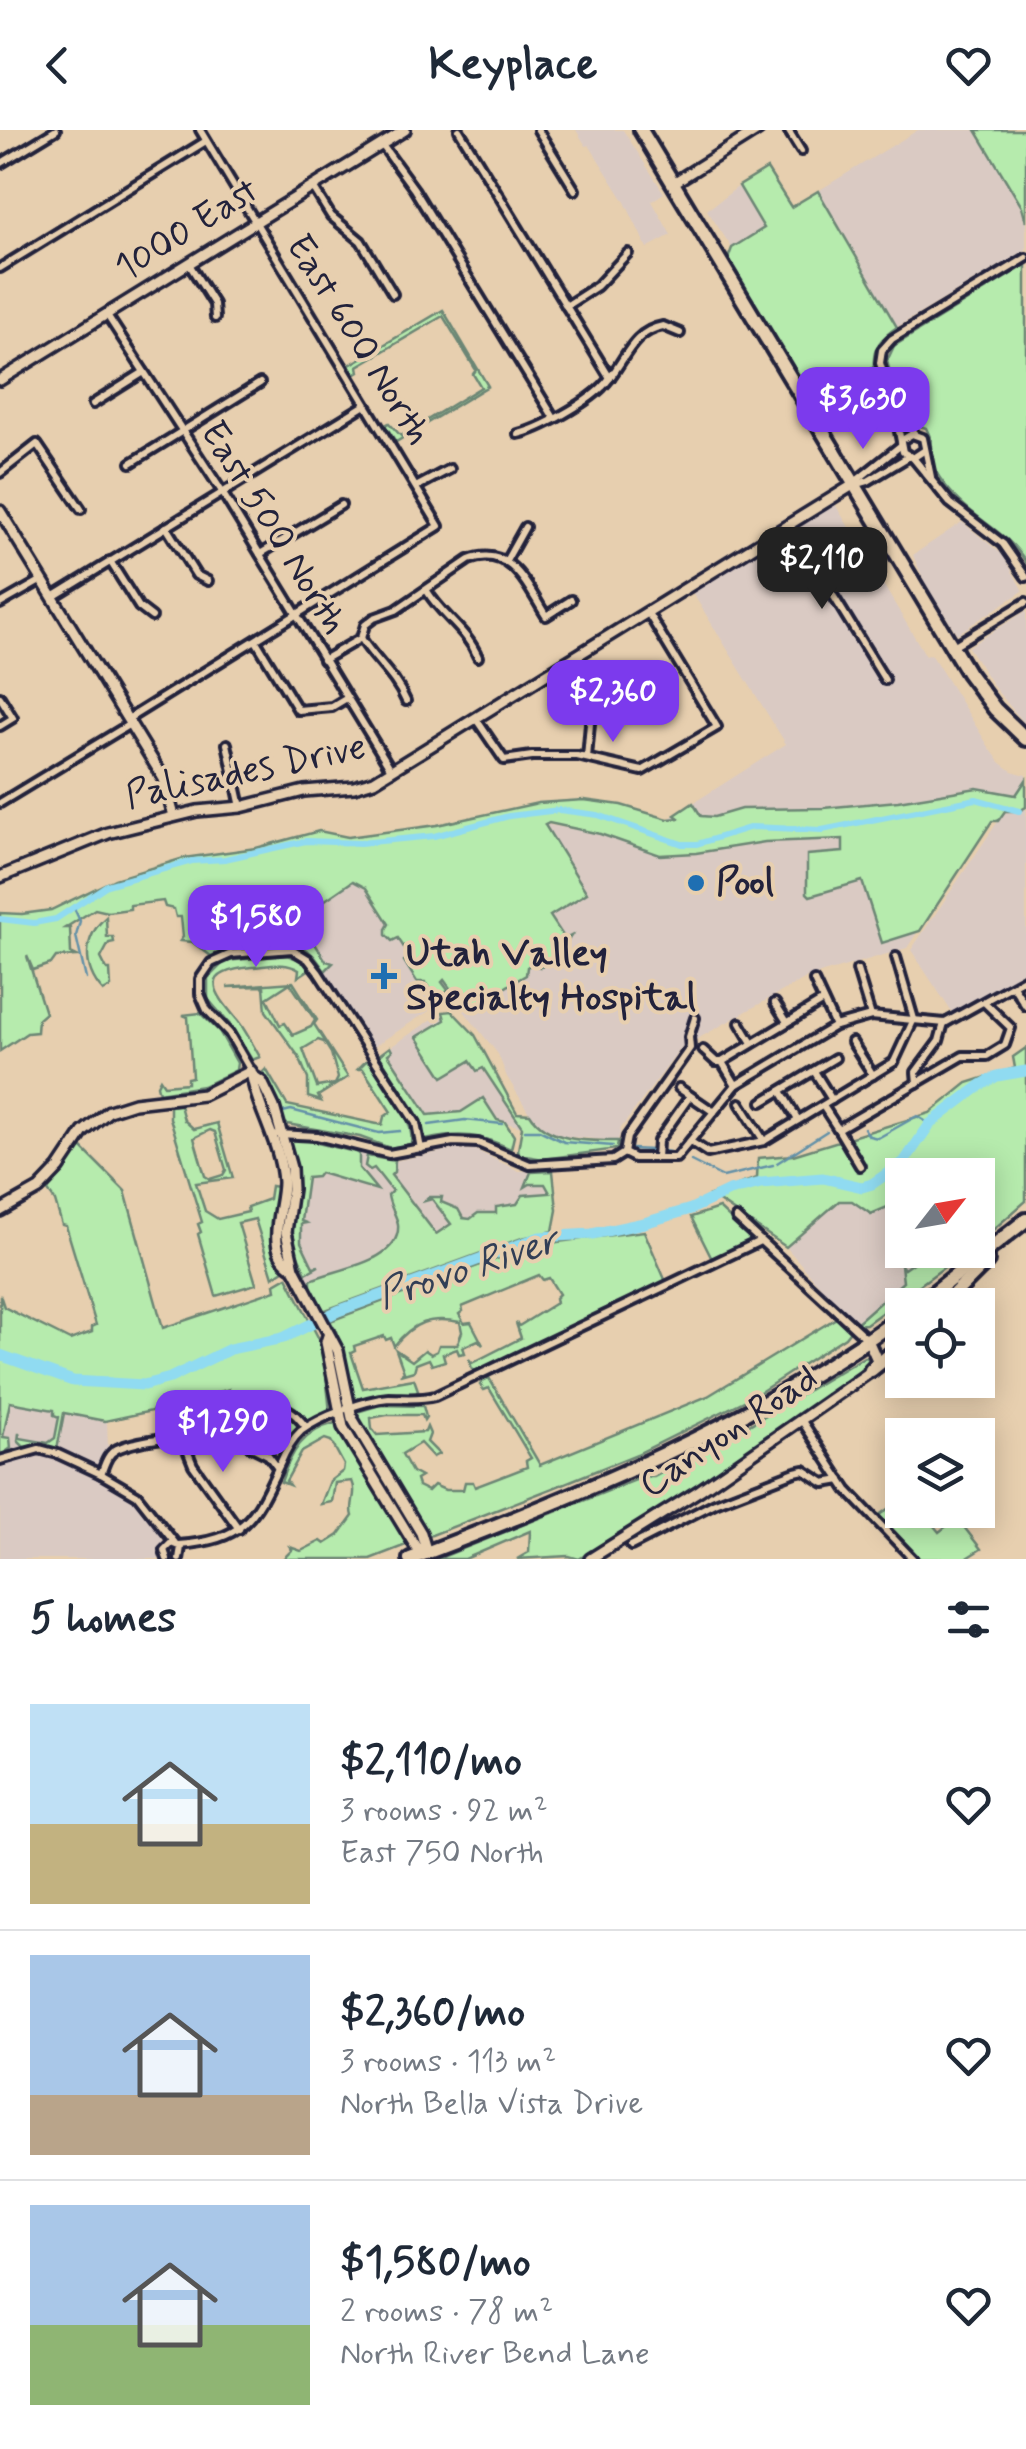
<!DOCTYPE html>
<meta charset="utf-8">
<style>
:root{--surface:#fff;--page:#f2f2f3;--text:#1f2937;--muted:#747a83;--line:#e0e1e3;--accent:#7c3aed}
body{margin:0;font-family:Mynerve,sans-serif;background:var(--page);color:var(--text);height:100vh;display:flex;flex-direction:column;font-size:38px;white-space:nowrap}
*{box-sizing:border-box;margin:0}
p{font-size:32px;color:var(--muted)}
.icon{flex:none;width:55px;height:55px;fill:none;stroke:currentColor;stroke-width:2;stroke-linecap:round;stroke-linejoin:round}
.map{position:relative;height:1429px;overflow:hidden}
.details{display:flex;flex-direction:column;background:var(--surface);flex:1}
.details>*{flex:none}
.needle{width:65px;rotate:59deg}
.tools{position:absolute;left:885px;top:1028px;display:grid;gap:20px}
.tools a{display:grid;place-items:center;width:110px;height:110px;border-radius:0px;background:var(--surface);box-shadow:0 5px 25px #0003;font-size:50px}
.price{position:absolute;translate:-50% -85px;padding:0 22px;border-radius:20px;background:var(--accent);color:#fff;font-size:32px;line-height:65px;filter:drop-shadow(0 2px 5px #0008)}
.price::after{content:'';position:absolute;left:50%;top:60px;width:30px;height:22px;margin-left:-15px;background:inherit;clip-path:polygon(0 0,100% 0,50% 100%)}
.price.on{background:#222;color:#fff}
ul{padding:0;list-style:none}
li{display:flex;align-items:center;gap:30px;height:250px;padding:0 30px}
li+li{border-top:2px solid var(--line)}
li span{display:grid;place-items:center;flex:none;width:280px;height:200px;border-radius:0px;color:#555}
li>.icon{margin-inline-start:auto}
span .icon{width:120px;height:120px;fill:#fffc;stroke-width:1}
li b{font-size:42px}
h2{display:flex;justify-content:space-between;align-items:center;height:120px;padding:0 30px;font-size:42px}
header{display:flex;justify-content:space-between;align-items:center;height:130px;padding:0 30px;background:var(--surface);font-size:45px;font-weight:800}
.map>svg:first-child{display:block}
</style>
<header><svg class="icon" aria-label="back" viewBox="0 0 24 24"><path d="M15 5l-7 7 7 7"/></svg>Keyplace<svg class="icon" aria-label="heart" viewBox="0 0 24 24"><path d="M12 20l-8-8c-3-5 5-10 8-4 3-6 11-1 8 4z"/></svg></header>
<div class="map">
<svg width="1026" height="1429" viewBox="0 0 1026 1429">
<rect width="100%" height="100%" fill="#e7cfaf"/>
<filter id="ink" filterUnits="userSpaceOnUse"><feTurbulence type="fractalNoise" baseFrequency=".01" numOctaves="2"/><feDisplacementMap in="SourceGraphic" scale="20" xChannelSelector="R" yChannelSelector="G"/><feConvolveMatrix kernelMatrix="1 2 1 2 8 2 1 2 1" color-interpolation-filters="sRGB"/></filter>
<g filter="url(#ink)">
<g fill="#dacac3">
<polygon points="576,0 623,0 664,63 652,71 671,105 647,118 625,72 589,15 586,16"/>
<polygon points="918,0 976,0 1022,77 1026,92 1026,120 897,197 818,61"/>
<polygon points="739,56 764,98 732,118 707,80"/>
<polygon points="835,374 926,526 931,524 989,617 1000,632 1012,641 1026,645 1026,650 1006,680 1019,681 1026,677 1026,840 953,884 911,820 1005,681 898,671 823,678 741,679 714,687 668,689 786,614 692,462"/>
<polygon points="962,392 1003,425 1023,461 957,504 925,453 913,425"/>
<polygon points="1026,481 1026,595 996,560 968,517"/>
<polygon points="991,691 907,818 806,848 681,918 621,998 618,1011 560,1006 536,994 507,947 498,924 441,852 586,764 544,694 600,704 660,724 696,723 765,712 843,709"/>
<polygon points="366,728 443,872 373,917 311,823 291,814 316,733"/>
<polygon points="443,882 522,997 461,982 428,985 386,920"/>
<polygon points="294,1009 346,1018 390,1032 455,1019 475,1020 519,1041 553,1041 557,1080 448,1109 311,1157 292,1116 289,1013"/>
<polygon points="839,1071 898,1072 902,1076 902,1120 931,1120 904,1139 901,1138 904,1145 903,1152 854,1195 786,1117"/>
<polygon points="0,1268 107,1291 108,1318 94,1347 122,1360 141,1376 159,1402 171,1429 0,1429"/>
</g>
<g fill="#b6ebad" stroke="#6c8674" stroke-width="2.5" fill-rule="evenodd">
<polygon points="976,0 1026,0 1026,92 1022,77"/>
<path d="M767 39 791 77 818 61 897 197C882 207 872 218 874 236L815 272 807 264 728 129 732 118 764 98 739 56Z"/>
<path d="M1026 135V432C1007 401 973 389 951 362 943 353 932 339 931 327 930 312 934 314 926 298 898 291 894 255 887 231L894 216Z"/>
<polygon points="443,180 488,256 396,312 385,295 389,293 401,306 481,257 473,244 476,240 443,186 358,236 359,242 354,245 348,236"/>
<path d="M1026 650V677L1019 681H1005L998 691H992L920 801 882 813 862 751 810 766 807 763V725L843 722V709L765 712 696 723 660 725 600 704 549 693 545 695 587 763 550 786 565 809 571 806 565 815 566 821 540 837 532 834 527 837 526 845 474 876 461 873 444 850 442 852 448 860 441 869 436 868 425 852H417L404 831 410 827 398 808 392 811 386 805V799L389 794 366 758 353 751 312 779 314 782 307 801 326 831 333 833 325 841C318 831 313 822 302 817 285 810 227 817 211 826L192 812 180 811 183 807 181 787H176L174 779 165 777 163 771 130 775V779L108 782 95 779 65 798H70L71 823 77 826 56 827 51 834 33 840 27 826 45 883 38 889 37 902 27 903 0 921V783L22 784 51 780 115 749 184 728 256 718 319 701 348 707 437 695 538 673 584 670 621 675 668 689 679 688 675 685 693 673 701 686 714 687 741 679 823 678 898 671 977 658 1016 665Z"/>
<path d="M106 787 107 807H113L114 812 109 813 101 828 107 840H110L111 857 103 861C82 838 83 807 106 787Z"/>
<path d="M287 825 303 831 310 839 298 847 299 840C285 831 268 836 252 837 196 842 215 863 239 892 247 903 253 915 260 927L252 930 232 897 208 869V848L225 831Z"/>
<path d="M293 852 317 890 314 894 348 947 318 966 321 971 308 967V949L299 927 266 881 264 856 227 857ZM290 853 315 890 311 897 293 905 285 893 280 895 267 868ZM318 910 324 912 331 923 338 948 335 954 317 957 303 919Z"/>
<path d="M452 881 475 905 517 983 530 984C547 1012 588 1011 618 1011L617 1019 543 1029 520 1025 518 1020 522 997 483 938 477 941 470 931 443 947 417 907 445 890 443 882Z"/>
<polygon points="200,883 219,901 237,933 236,940 203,956 159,963 157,955 160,949 164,955 187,953 187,948 192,947 188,887 183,885"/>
<path d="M390 917 392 921 388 924 428 985 461 982 483 968 497 990 505 992 514 1006 511 1019C481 1004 458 1002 426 1010L414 979 379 925Z"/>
<polygon points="1026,918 1026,1071 978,1113 978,1045 902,1045 902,1076 897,1073 871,1084 852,1071 839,1071 786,1117 710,1065 757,1048 758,1028 793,1025 930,983 967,953 1015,938 1013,927"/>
<path d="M366 931 370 932C384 954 416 988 411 1014L390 1018 360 1007 287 994 283 992 261 944 266 939 287 975 382 995 384 987 391 982 363 939H358Z"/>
<path d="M180 975 184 990 194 999 217 993 233 1048 196 1053 205 1081 218 1089 248 1082 247 1077 269 1069 271 1056 278 1057 273 1105 284 1140 273 1147 255 1089 238 1093 256 1154 216 1166 198 1104 201 1102 198 1094 202 1092 170 988V976ZM210 1000 215 1002 226 1040 223 1045 210 1049 205 1046 194 1008Z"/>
<polygon points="297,1008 359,1023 359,1038 377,1060 320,1043 317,1047 307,1048 301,1091 306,1093 301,1094 301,1112 313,1137 319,1136 306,1143 290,1108 289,1017 291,1010"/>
<path d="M79 1015 125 1061 163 1198 276 1160 275 1154 287 1147 322 1215 328 1234 325 1235 330 1282 307 1290C287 1263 263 1274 236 1281L229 1259 175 1276 105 1291 64 1283 57 1320 38 1316 24 1317 18 1311 19 1303 20 1308 48 1313 55 1308 59 1287 54 1285V1280L10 1272 3 1307 10 1308 11 1318 0 1326V1165L4 1177 70 1210 92 1202V1197L96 1195 66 1096 62 1095 55 1071 47 1060Z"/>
<path d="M367 1026 395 1031 394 1042 391 1045 436 1104 451 1094 432 1069 425 1071 429 1067H442L441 1072 458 1079 463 1088 470 1089 478 1083H496V1077L517 1074 523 1065 550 1063 545 1054H530L525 1057 531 1042 553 1041 557 1080 553 1101 522 1108 323 1181 311 1157V1150C333 1139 402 1133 398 1094 396 1084 389 1076 388 1065L392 1061 374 1038 370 1040 365 1036Z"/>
<polygon points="719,1078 753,1110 713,1131 691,1087"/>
<path d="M644 1101 667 1154 476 1241 472 1239 469 1229 472 1233 521 1208 516 1193 519 1196 556 1173 555 1168 559 1164 549 1148 543 1150 539 1145 462 1177 463 1181 459 1184 464 1193 471 1192 483 1215 478 1210 463 1217 465 1223 459 1224 457 1219 443 1224 445 1231 432 1235 429 1229 416 1234 414 1241 400 1245 404 1242 396 1220 412 1231 425 1220 431 1224 437 1221 439 1215H457L462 1202 460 1192C430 1186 413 1192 394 1216L391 1208 386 1210 384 1206 354 1216 355 1221 351 1223 363 1258 414 1249 418 1260 416 1264 385 1263 352 1270 336 1201 330 1191 534 1115Z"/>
<polygon points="931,1120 968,1120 866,1194 854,1195 903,1152 901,1135 904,1139"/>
<path d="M838 1187 852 1198 845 1207 754 1266 637 1324 553 1358 370 1429H283L292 1420 290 1417 301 1421 321 1411 325 1414 339 1405 353 1386C349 1374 358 1364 352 1351L335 1353 332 1372 321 1374 330 1351 343 1341 344 1335 331 1311 325 1309 302 1322 286 1351 289 1355 281 1352C291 1322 303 1301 335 1293L339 1296 395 1392 413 1385 356 1288 357 1282 380 1275 423 1276 426 1287 424 1290 422 1285H387L371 1288 372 1299 377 1305 425 1302 427 1297 430 1304 427 1312 439 1324 433 1327 420 1313 402 1324 412 1342 421 1347 416 1350 418 1356 428 1361 434 1355 445 1360H463L465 1352H473L475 1357 527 1337 526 1331 531 1328 489 1258 484 1260 480 1255 483 1251 489 1248 540 1335 708 1266Z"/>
<path d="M864 1227 869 1228C859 1261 623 1402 579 1429L569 1426 517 1429 529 1422 530 1401 465 1429H437L643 1347H654L739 1301Z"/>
<path d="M269 1280H281L297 1292 298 1297 278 1322C260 1319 246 1307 245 1288Z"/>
<polygon points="902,1369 902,1380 921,1380 939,1402 957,1388 981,1419 965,1429 913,1429 875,1388"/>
</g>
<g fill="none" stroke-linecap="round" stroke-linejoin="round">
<g stroke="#6491a8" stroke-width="2.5">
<polyline points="73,776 80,791 76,806 86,849"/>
<polyline points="283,982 291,980 379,1003 400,1001"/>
<polyline points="429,995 465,990 502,994"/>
<polyline points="864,998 869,1006 878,1008 917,986 930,994"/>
<polyline points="525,1000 539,1000 564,1012 613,1016"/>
<polyline points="631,1019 653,1020"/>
<polyline points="664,1021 675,1023"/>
<polyline points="691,1031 723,1047 773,1035"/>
<polyline points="777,1033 827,1001"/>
</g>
<polyline stroke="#90dbf1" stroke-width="6" points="0,789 34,793 56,789 107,755 192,731 225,729 306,711 360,713 434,706 509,686 559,680 598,685 682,714 697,714 752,697 822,700 976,669 1019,681"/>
<polyline stroke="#90dbf1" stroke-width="11" points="0,1225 73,1251 144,1255 170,1248 230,1219 283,1208 338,1181 540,1107 592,1104 644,1093 691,1079 729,1061 761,1053 823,1048 862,1057 872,1054 904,1032 930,994 981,955 997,946 1026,941"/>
<g stroke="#22223b" stroke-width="14">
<g id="street">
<polyline points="459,0 610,248"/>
<polyline points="538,0 575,60"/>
<polyline points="788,0 801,21"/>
<polyline points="382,15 414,59 554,288"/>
<polyline points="0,34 56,0"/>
<polyline points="313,57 331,86 361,111 393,164"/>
<polyline points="189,134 214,174 215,188"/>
<polyline points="0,138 206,11"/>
<polyline points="566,176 597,156 628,123"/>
<polyline points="107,185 219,357 392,641"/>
<polyline points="93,274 144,242"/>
<polyline points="896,282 914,303"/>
<path d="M518 304C541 299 586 273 602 257 624 236 629 202 663 196L680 203"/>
<polyline points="902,310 912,304 923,308 931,347"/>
<polyline points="925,320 913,328 903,322 895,281 880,233 882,220 892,209 1026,128"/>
<polyline points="914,329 950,373 1003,414 1026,447"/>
<polyline points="131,333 260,253"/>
<polyline points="0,343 37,314 81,379"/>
<polyline points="856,351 900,316"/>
<polyline points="854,355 868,351 908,327"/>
<polyline points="416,357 450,339"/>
<polyline points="790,395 885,550"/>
<polyline points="166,397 196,445 208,451"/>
<polyline points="260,424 341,375"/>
<polyline points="110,431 139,477 152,487"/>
<polyline points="506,431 525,397"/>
<path d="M427 461C442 486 467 500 478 527"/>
<polyline points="53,467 365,275"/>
<polyline points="0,474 42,450"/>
<path d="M361 508C375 531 395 545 406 571"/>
<polyline points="256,511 298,580 332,577 347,568"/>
<polyline points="953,516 1026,472"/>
<path d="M323 530 361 508 365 495 374 488 396 480 469 430C511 414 527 456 546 486L571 470"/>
<polyline points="0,567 13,588 0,596"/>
<polyline points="128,589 439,396 200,0"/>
<polyline points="476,589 504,630 532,626 577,626 642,641 717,597 648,483"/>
<polyline points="227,614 241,677"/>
<polyline points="587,628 591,582"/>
<polyline points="0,673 130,594"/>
<polyline points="857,840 871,886"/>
<polyline points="814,851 835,896"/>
<polyline points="1013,856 1026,876"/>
<polyline points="775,873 787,892"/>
<polyline points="740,893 752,913"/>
<polyline points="852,912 873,945"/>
<polyline points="703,920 716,932 722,932 736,955"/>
<polyline points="722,932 823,871"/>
<polyline points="251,941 229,903 207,880 200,864 200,849 211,833 231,824 292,819 308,829 318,842 416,993 421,1019"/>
<polyline points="814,941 832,970"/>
<polyline points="917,953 916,942 939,911 944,893"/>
<polyline points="679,958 714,982"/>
<polyline points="781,961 798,990"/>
<polyline points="762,972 835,928"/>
<polyline points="740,973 764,1011"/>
<polyline points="823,976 838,999 963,926 987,926 1005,915 1011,898 984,872"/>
<polyline points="838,999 860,1036"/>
<polyline points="278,1004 317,1006 389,1024 453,1012 478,1013 530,1035 613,1030 624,1023 627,1007 690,918 689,907 695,888"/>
<polyline points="691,1012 708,1023 764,1011 894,932 914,889 896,827"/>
<polyline points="624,1023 634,1028 676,1028 736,955 835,896 871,886 945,893 1026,848"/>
<polyline points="657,1028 658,1011 690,966"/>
<polyline points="736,1088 867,1209"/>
<polyline points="236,1285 250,1316 268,1325 277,1337"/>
<polyline points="802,1291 847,1360 913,1429"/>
<polyline points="181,1305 193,1335 239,1399"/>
<polyline points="0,1330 39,1319 58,1324 101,1344 137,1365 175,1413"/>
<path d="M101 1344C105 1334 107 1324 117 1319 135 1310 159 1310 178 1305 209 1297 242 1276 275 1277 290 1277 297 1286 306 1297"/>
<path d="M178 1415C245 1410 254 1389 280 1334 285 1322 291 1310 301 1301 319 1287 365 1270 389 1268 405 1268 419 1270 435 1266L760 1111"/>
<polyline points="631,1416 715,1373 795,1342 804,1340 824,1353 841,1350"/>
<polyline points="167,1429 164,1420 171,1413 181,1417 179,1429"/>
</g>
</g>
<g stroke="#22223b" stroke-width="16">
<g id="secondary">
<polyline points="675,52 758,0"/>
<polyline points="0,250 405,0"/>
<polyline points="0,381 164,649 174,686"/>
<polyline points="0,747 108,703 197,681 241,677 304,661 354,657 374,651 853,355"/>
<polyline points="252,945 262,952 274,977 291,1038 292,1059 286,1102 294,1138 338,1221 352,1288 421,1403 427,1423"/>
<path d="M0 1081 39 1059 59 1038 83 1002 109 981 134 973 203 965 251 941C256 978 281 1013 283 1052 283 1080 263 1121 294 1138"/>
<polyline points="328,1206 326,1212 343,1297 416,1417 427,1423"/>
<polyline points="590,1429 700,1360 867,1244 877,1230 868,1210"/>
</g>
</g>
<g stroke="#22223b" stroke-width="20">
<g id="highway">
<polyline points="641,0 968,543 995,579 1026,609"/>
<polyline points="918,1175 1026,1090"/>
<polyline points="943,1175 987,1131"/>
<polyline points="871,1240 902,1215"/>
<path d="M410 1429C585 1363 749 1296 902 1186"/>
</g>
</g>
<use href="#street" stroke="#e7cfaf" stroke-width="6"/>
<use href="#secondary" stroke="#e7cfaf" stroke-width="9"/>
<use href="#highway" stroke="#e7cfaf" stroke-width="12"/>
</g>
</g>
<g fill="#1f6fb2" stroke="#e7cfaf" stroke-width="4">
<circle cx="696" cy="753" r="10"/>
<path d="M379 831h10v10h10v10h-10v10h-10v-10h-10v-10h10z"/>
</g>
<g text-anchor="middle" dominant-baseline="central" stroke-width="8" stroke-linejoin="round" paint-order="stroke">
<g font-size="38" fill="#22223b" stroke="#e7cfaf">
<text transform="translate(187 100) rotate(-32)">1000 East</text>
<text transform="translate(358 210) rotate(58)">East 600 North</text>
<text transform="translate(273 398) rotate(58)">East 500 North</text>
<text transform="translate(246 642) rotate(-12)">Palisades Drive</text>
<text transform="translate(729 1302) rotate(-34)">Canyon Road</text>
</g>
<g font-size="38" font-weight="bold" fill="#22223b" stroke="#e7cfaf" text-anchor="start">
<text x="716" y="753">Pool</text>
<text x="406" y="824">Utah Valley<tspan x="406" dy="44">Specialty Hospital</tspan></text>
</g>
<g font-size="40" font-style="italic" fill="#323e56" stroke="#e7cfaf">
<text transform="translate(468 1139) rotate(-18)">Provo River</text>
</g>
</g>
</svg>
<div class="tools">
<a><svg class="needle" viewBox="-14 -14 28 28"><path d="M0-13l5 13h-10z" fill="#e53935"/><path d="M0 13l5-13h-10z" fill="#747a83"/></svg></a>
<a><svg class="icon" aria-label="locate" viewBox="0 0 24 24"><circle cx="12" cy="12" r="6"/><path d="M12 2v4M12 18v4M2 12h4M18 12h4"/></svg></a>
<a><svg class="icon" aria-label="layers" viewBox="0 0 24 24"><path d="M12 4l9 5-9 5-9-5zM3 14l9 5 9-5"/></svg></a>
</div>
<b class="price" style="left:863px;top:322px">$3,630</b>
<b class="price on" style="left:822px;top:482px">$2,110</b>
<b class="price" style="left:613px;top:615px">$2,360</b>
<b class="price" style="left:256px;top:840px">$1,580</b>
<b class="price" style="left:223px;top:1345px">$1,290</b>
</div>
<section class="details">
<h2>5 homes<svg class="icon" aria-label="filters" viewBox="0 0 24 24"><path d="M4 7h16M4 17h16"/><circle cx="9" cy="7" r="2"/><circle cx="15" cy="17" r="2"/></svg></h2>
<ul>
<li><span style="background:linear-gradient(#bfe0f5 60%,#c2b280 0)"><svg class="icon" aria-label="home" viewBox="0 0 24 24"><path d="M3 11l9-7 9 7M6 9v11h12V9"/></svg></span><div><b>$2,110/mo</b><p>3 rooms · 92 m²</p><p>East 750 North</p></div><svg class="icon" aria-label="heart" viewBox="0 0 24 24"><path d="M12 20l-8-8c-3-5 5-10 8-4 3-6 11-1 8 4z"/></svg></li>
<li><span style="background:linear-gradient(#a9c7e8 70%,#b9a48a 0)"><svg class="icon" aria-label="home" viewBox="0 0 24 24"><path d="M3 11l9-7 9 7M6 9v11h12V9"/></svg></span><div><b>$2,360/mo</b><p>3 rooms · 113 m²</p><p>North Bella Vista Drive</p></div><svg class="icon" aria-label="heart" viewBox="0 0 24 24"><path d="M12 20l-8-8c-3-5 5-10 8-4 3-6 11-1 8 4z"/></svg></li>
<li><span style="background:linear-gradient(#a9c7e8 60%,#8fb573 0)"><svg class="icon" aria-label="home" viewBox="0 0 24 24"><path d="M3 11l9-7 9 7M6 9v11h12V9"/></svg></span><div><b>$1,580/mo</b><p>2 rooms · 78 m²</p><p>North River Bend Lane</p></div><svg class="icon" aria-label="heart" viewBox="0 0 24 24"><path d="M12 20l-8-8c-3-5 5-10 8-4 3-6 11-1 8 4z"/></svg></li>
</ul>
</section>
